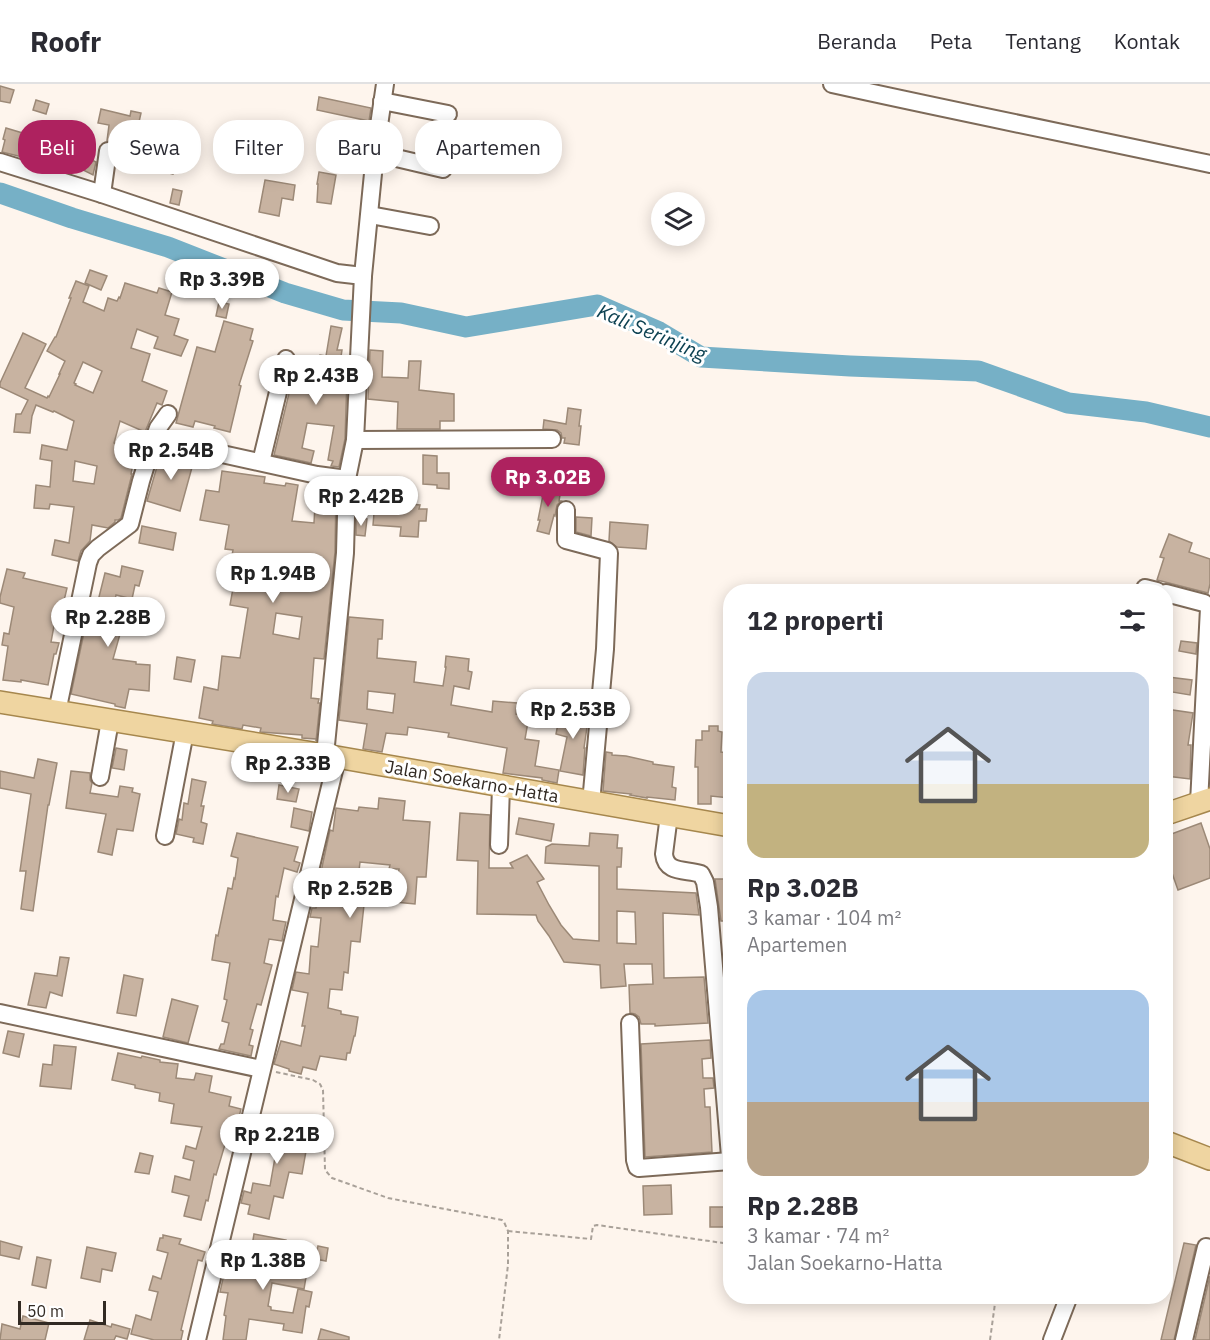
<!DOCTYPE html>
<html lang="id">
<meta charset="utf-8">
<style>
:root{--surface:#fff;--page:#f2f2f3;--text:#2b2b33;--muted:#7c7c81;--line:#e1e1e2;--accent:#ae225f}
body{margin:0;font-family:"IBM Plex Sans",sans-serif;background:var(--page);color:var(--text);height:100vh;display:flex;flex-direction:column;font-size:22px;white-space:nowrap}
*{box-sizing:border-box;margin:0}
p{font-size:20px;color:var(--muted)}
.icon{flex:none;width:33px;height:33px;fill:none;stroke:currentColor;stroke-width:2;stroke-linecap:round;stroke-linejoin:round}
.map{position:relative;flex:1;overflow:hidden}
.details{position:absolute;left:723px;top:500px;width:450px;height:720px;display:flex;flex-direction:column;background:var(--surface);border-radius:24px;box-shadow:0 3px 15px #0003}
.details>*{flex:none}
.hud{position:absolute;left:18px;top:36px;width:570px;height:54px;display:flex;gap:12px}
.fabs{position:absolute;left:651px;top:108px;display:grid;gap:12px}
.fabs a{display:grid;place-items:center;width:54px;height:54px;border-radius:50%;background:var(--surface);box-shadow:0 3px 15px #0003;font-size:30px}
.scale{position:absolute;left:18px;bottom:15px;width:88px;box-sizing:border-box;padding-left:6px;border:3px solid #322a23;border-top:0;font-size:16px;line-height:21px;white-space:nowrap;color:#322a23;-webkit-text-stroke:4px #fff;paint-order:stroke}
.price{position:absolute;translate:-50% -51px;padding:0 14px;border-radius:21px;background:#fff;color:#222;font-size:20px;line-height:39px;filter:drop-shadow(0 2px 3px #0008)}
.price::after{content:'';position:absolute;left:50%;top:36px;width:18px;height:14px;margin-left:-9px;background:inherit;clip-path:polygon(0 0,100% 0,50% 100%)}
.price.current{background:var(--accent);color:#fff}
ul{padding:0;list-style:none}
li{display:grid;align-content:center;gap:12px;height:318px;padding:0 24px}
li span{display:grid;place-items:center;height:186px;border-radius:18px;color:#555}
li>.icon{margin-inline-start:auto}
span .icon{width:108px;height:108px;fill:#fffc;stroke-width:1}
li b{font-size:26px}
h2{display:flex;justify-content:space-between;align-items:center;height:72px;padding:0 24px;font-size:26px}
.tag{padding:0 21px;border-radius:24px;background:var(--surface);box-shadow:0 3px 15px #0003;font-size:21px;line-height:54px}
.tag.current{background:var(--accent);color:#fff}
header{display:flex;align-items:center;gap:36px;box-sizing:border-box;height:84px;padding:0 30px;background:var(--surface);border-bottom:2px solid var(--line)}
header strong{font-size:28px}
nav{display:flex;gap:33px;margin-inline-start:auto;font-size:21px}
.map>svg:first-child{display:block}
</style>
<header>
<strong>Roofr</strong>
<nav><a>Beranda</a><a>Peta</a><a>Tentang</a><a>Kontak</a></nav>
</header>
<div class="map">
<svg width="1210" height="1256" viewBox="0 0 1210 1256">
<rect width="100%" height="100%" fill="#fef5ed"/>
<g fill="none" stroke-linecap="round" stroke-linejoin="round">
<polyline stroke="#76b0c6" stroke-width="21" points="0,109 72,134 168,163 285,209 343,226 401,229 466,243 597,221 659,248 701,273 850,282 978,287 1068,319 1146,328 1210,343"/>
</g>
<g fill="#c8b3a1" stroke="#9c8977" stroke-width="1.5" fill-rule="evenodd">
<polygon points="0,2 14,6 10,19 0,17"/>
<polygon points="319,13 371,24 369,37 317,26"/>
<polygon points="36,16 49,20 46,30 33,26"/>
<polygon points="101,25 130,32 131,27 141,29 137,47 144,48 140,70 118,66 115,59 107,57 109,41 98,39"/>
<polygon points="6,44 26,50 27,47 49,53 48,56 96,78 93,91 81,85 83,81 62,76 61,80 39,75 38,77 2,68 5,56 3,55"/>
<polygon points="72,47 83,50 81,61 69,59"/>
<polygon points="159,67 178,73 173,90 154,85"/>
<polygon points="319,88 336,91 331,120 317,118 318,100 317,100"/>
<polygon points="265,96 295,101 293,116 282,114 279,132 259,128"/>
<polygon points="173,105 182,107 179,121 170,119"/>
<polygon points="90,186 107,192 101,206 85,199"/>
<path d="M76 197 89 202 83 218 104 227 108 214 117 217 119 213 120 214 125 199 157 209 159 204 172 208 165 231 179 235 174 251 188 256 181 272 154 264 158 253 137 245 131 264 150 270 142 297 167 307 162 321 157 319 145 348 120 337 114 359 136 364 131 390H132L121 434 118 436H115V438L108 444 92 441 90 457 81 467 78 477 52 471 55 456 69 459 74 423 50 420 49 425 34 424 36 401 50 403 52 377 40 375 42 361 67 366 74 337 54 327 53 328 36 321 32 332 30 349 14 348 16 330H21L28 316 0 303V299L23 249 46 260 25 304 47 314 48 312 49 313 60 290H59L65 277 47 267 55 253H56L71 214H69ZM83 278 102 287 93 309 75 301 76 300 74 299ZM75 377 97 382 94 400 73 397Z"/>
<polygon points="219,218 229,220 226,234 216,232"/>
<polygon points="224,237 253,245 250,256 253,257 239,301 241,302 230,348 214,344 215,342 195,337 193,343 176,339 197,263 215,268"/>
<polygon points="331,242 342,244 337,266 342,266 338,293 347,294 345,355 339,383 331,382 333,377 328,376 334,342 307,339 302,364 314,367 311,379 274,371 293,293 299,294 301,283 318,285 320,271 326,272"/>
<polygon points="370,266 383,267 382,293 408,294 409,277 421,277 419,306 454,310 454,337 440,337 440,345 397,345 398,318 368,315"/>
<polygon points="568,324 581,326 579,342 581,342 579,361 564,359 565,354 562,354 561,349 557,346 543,345 544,336 566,340"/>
<polygon points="161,369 194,376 180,427 147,417"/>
<polygon points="423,371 437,372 437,389 449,389 449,405 437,404 437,401 423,400"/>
<path d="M222 387 265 393 264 399 285 402 286 399 298 401 292 437 314 439 316 404 336 407 335 468 324 575 314 574 311 614 319 615 318 619H320L316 657V655L302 654V651L260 648 261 644 243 641 242 645 212 640 213 637 199 634 204 603 218 606 222 572 240 574 248 524 230 521 234 499 227 498 233 466 225 465 229 441 200 436 206 406 219 408ZM276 529 302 533 299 555 273 550Z"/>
<polygon points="542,402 561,405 559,417 561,417 557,421 555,432 554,431 549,450 537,447 540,436 538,436 543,411 541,411"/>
<polygon points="375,417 420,421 419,425 427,425 426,437 419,437 418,453 400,452 401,443 373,441"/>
<polygon points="576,433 592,434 591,452 576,448"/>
<polygon points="356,434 367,435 365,452 356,451"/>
<polygon points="610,438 648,441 646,465 617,463 609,457"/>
<polygon points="142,442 176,449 173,466 139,459"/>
<polygon points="1169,450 1192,459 1189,468 1210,475 1210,500 1208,509 1157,496 1164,474 1160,473"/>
<polygon points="122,482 143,487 139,502 135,501 132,515 116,511 109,547 120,550 113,575 136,578 136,580 150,581 149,607 129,605 125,624 115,622 115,620 71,610 89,525 92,525 93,520 97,521 105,489 120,493"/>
<polygon points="7,485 25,489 23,494 67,504 63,521 58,520 51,558 59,559 56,570 54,570 48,601 21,596 21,598 3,596 8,562 2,561 4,549 9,550 14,523 0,519 0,513"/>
<path d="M349 533 383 536 382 555H378L377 574 416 578 414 598 443 602 446 583H445L446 572 469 575 468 587 472 588 469 605 454 602 451 621 492 628 493 617 517 619 516 630 529 632 525 655 539 657 535 682 559 686 557 699 542 696V694L503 689 507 664 448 653 449 649 408 643 407 651 386 649 382 668 363 665 367 640 339 636ZM368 607 395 610 393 629 367 625Z"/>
<polygon points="1181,557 1197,559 1196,570 1179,567"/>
<polygon points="177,573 195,576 191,598 174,595"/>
<polygon points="1168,593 1192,596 1190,611 1166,607"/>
<polygon points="561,624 589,629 584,664 585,664 583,691 560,687 567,653 556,650"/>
<polygon points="1166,625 1193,629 1188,661 1191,661 1190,695 1166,692"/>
<polygon points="709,642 718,642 718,647 722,648 721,668 730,669 730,714 711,712 711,720 698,720 698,683 695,683 696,656 702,656 702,647 709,647"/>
<polygon points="116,664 127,666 124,686 112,684"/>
<polygon points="606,668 612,669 612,671 626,672 653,678 653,680 674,683 672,703 676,704 675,716 647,713 647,714 630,711 631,710 603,707"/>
<polygon points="38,675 57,679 49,721 48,721 33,827 21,825 26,787 20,787 31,710 0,704 0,687 34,694"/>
<polygon points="71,687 90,689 90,696 92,699 90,709 118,713 120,702 133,704 132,708 140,710 133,747 117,745 112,771 98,768 106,730 66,724"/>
<polygon points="192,695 206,698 201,722 204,722 201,738 207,740 203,760 193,758 194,754 176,750 179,735 182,736 184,719 188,720"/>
<polygon points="279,701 299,705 296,718 277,715"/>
<polygon points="379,714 405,717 403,736 430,738 426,793 417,793 415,820 395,818 399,785 389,785 390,781 360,778 359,787 356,786 354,809 382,810 381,822 364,821 360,858 351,857 348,889 344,888 342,906 330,905 328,924 341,927 341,930 358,933 355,952 354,952 350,969 347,969 346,976 320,972 316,986 303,983 301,990 289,987 289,985 274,980 281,957 301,962 305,942 302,942 308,909 292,906 296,888 309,890 311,862 318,863 321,834 310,833 312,824 316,824 322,783 330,746 333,747 336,724 358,727 359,723 378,725"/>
<polygon points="294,724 312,728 309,747 291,743"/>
<path d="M460 729 490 731 489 784H513L510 779 527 771 544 795 537 798 549 821 561 841 573 855 599 857V782L545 779 546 763 552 760 589 762 590 749 618 751 617 764H622L621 783H617V805L696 809 699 831 663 829 664 894 704 893 708 939 655 942V940H641L639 933 635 930 630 929 629 901 653 900 652 880H624L626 902 601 904 600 881 564 878 549 852 538 837 536 831 477 830 478 777 457 776ZM617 827 635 828 636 860 617 859Z"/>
<polygon points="519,734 554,740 551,757 516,750"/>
<polygon points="1201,739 1210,765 1210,794 1178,806 1166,772 1166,752"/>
<polygon points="237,749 298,763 294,777 300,779 297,788 284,784 278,813 276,812 273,836 286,838 284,847 282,857 269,855 264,879 272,881 261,921 257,920 250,945 253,946 249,961 253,962 251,972 219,965 221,960 224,960 229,939 222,937 227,916 224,915 230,879 212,876 216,851 218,852 228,804 232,805 234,794 235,795 238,774 231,772"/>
<polygon points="715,795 730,795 730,837 721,837"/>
<polygon points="60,873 69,874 62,912 50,908 46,924 28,921 35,889 57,892"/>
<polygon points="124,891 143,895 136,932 117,929"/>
<polygon points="730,891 730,924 728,924 725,892"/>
<polygon points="172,915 198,922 188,959 163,953"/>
<polygon points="8,947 24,950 19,973 3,969"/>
<polygon points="710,956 711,974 702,975 703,994 713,994 714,1004 704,1005 705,1023 710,1023 712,1068 645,1073 641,960"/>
<polygon points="54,961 76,963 71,1005 40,1002 43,980 52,981"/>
<polygon points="118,969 141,974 142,972 160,976 160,978 178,980 176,994 194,996 196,989 212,992 209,1008 231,1013 229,1022 241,1025 237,1041 231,1040 216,1091 214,1090 208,1117 206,1116 201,1136 184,1132 189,1112 172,1108 175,1092 190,1096 194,1077 183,1074 186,1062 196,1065 202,1043 171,1039 174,1020 159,1017 160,1009 135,1004 135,1001 112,996"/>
<polygon points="262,1032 287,1037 285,1045 309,1050 302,1090 289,1088 283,1114 274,1112 269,1135 248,1130 250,1121 241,1119 244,1107 251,1109 253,1099 270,1102 276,1068 262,1065 266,1043 260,1041"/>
<polygon points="140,1069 153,1072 149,1090 135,1088"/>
<polygon points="671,1101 672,1130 644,1131 643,1102"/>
<rect x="710" y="1123" width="20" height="20"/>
<polygon points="254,1150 286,1156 281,1182 307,1187 304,1205 272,1199 268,1222 271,1223 271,1226 293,1229 298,1205 312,1208 309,1223 306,1222 302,1249 283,1246 284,1240 249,1235 246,1256 223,1256 226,1232 224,1231 228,1209 220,1208 224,1190 240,1193 242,1179 249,1180"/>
<polygon points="163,1151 181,1155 179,1160 205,1168 202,1177 198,1176 181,1246 183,1247 181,1256 154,1256 131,1250 136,1231 151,1236 158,1208 149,1206 153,1192 161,1195 168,1169 157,1166 160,1154 163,1154"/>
<polygon points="0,1157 22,1163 19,1175 0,1171"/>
<polygon points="1184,1159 1196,1161 1174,1256 1161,1256"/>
<polygon points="318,1162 328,1164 326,1177 315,1175"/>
<polygon points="87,1163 116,1169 112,1187 102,1185 100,1198 81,1194"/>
<polygon points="37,1173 51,1176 46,1204 32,1201"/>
<polygon points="1210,1192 1210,1256 1195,1256"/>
<polygon points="23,1232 49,1239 45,1256 0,1256 2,1240 20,1245"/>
<polygon points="90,1236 111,1243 112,1240 130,1245 127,1255 116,1252 114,1256 84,1256"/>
<polygon points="321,1245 349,1253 349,1256 318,1256"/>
</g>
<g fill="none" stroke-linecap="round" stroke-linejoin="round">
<g stroke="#7d6a59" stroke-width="20">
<g id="minor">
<path d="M832 0C958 28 1084 53 1210 80"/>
<polyline points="382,17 448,30"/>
<polyline points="375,69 443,85"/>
<polyline points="0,78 102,110 337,189 363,192"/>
<polyline points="102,110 108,67"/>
<polyline points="370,131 430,142"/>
<polyline points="154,355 158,344 168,330"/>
<polyline points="355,356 363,192 375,69 385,0"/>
<polyline points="261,378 286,275"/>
<polyline points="566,426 566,456 607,467 609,469 605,565 591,719"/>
<polyline points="1145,504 1157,507"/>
<polyline points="1166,509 1204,519 1207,521 1209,524 1199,719"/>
<polyline points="57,628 88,479 91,471 98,464 130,440 141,397 154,355 317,391 347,395"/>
<polyline points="325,671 345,469 347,395 355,356 552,355"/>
<polyline points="100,693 110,637"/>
<path d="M669 731 664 770C666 790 686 785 701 790L705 798 709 823 730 1072"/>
<polyline points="165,752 185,648"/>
<polyline points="499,761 501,703"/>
<polyline points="0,929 261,985"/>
<polyline points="630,939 635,1076 637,1083 639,1084 730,1077"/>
<polyline points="197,1256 337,674"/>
<polyline points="1052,1256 1069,1212"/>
<polyline points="1184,1256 1206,1163 1210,1164"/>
</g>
</g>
<g stroke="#a6874d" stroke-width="24">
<g id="major">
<polyline points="0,618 325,671 730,742"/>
<polyline points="1166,730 1210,715"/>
<polyline points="1166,1058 1210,1075"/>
</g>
</g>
<g stroke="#a9a199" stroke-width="2" stroke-dasharray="4.5 3" stroke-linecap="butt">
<polyline points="276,988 313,996 320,1000 323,1006 325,1086 332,1094 388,1114 502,1136 504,1138 508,1147 508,1181 499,1256"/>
<polyline points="508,1147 591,1155 593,1142 597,1141 730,1160"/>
<polyline points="990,1256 996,1212"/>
</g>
<use href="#minor" stroke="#fff" stroke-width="16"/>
<use href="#major" stroke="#efd5a1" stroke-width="21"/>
</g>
<g text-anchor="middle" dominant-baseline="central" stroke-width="6" stroke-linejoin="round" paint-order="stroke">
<g font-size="18" fill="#322a23" stroke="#fff">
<text transform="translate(472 697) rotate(10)">Jalan Soekarno-Hatta</text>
</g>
<g font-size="20" font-style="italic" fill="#0e4252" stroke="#fff">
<text transform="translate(652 248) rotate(23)">Kali Serinjing</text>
</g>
</g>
</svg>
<div class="fabs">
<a><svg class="icon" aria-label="layers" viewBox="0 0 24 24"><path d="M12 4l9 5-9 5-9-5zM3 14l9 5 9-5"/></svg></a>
</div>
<div class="scale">50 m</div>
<b class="price" style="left:222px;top:226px">Rp 3.39B</b>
<b class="price" style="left:316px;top:322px">Rp 2.43B</b>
<b class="price" style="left:171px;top:397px">Rp 2.54B</b>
<b class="price current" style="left:548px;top:424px">Rp 3.02B</b>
<b class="price" style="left:361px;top:443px">Rp 2.42B</b>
<b class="price" style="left:273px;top:520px">Rp 1.94B</b>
<b class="price" style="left:108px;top:564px">Rp 2.28B</b>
<b class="price" style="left:573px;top:656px">Rp 2.53B</b>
<b class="price" style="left:288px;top:710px">Rp 2.33B</b>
<b class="price" style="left:350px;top:835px">Rp 2.52B</b>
<b class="price" style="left:277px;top:1081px">Rp 2.21B</b>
<b class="price" style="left:263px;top:1207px">Rp 1.38B</b>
<div class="hud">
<a class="tag current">Beli</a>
<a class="tag">Sewa</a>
<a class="tag">Filter</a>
<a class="tag">Baru</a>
<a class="tag">Apartemen</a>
</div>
<section class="details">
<h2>12 properti<svg class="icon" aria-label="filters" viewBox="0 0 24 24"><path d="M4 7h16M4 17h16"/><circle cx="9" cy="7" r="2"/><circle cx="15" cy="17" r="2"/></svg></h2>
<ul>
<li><span style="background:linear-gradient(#c9d6e8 60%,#c2b280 0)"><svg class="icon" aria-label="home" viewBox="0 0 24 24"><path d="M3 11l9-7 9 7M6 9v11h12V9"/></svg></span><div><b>Rp 3.02B</b><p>3 kamar · 104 m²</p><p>Apartemen</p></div></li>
<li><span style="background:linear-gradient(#a9c7e8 60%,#b9a48a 0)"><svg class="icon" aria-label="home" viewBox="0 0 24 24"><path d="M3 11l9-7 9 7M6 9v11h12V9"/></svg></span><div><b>Rp 2.28B</b><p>3 kamar · 74 m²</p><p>Jalan Soekarno-Hatta</p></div></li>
</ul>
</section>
</div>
